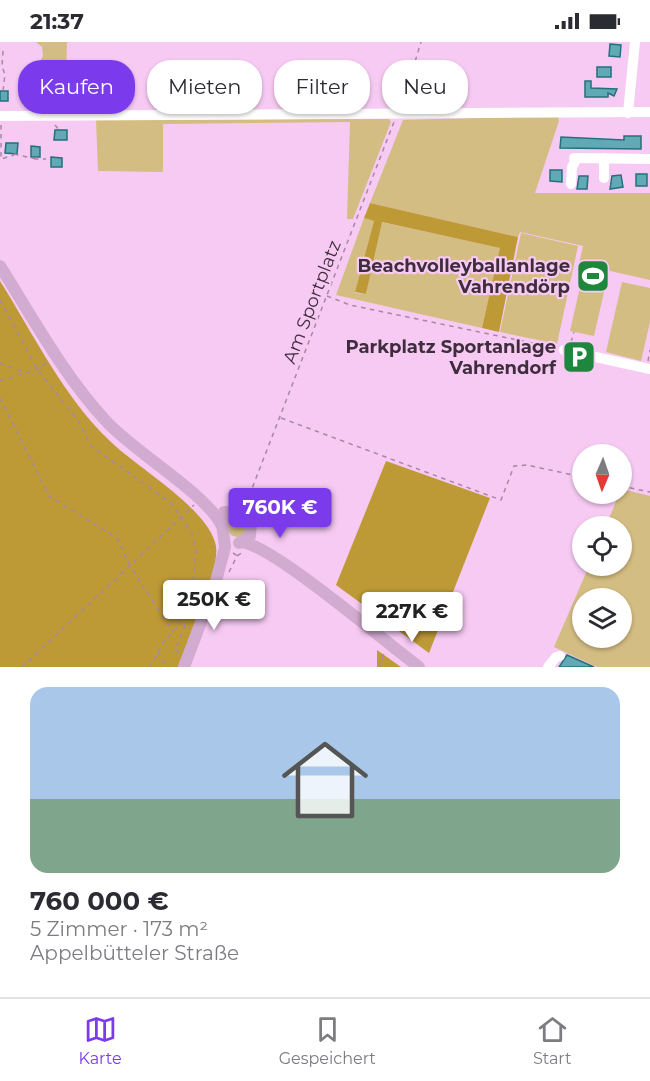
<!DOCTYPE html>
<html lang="de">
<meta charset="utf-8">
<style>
:root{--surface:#fff;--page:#f2f2f3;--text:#2b2b33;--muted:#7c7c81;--line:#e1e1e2;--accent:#7c3aed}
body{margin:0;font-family:Montserrat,sans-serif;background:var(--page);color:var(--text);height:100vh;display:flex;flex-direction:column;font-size:22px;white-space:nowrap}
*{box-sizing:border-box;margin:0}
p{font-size:20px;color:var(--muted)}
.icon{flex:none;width:33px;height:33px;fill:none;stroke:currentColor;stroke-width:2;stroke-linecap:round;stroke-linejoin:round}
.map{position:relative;height:625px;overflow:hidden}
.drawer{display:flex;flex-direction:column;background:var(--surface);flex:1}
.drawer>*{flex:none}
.hud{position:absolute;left:18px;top:18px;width:615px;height:54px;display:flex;gap:12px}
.needle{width:39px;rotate:182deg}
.controls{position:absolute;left:572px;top:402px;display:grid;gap:12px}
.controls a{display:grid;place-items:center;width:60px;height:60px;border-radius:50%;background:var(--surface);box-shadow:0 2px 4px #0004;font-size:30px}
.price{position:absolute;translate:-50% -51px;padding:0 14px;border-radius:6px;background:#fff;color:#222;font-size:20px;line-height:39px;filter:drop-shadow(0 2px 3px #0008)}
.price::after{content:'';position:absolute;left:50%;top:36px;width:18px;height:14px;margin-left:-9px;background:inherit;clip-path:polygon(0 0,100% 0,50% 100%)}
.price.current{background:var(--accent);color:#fff}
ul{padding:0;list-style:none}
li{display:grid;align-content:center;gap:12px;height:318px;padding:0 30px}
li+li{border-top:2px solid var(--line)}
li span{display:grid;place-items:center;height:186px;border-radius:18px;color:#555}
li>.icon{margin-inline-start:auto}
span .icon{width:108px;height:108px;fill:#fffc;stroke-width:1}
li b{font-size:26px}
.tag{padding:0 21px;border-radius:24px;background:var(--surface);box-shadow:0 2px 4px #0004;font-size:21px;line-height:54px}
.tag.current{background:var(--accent);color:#fff}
.status{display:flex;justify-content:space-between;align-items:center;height:42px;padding:0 30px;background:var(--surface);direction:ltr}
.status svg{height:16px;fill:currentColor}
.tabs{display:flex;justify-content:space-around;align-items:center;height:84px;border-top:2px solid var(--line);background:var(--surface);font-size:16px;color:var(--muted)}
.tabs a{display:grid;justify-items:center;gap:3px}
.tabs .current{color:var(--accent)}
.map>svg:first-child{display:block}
</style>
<div class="status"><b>21:37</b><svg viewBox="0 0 49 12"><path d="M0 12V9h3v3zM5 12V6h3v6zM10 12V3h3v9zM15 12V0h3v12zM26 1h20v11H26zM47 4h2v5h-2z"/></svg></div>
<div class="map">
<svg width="650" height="625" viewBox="0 0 650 625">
<rect width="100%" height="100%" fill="#f7caf3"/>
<g fill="#d4bd82" fill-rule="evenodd">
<polygon points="36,0 67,0 66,31 61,29 56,32 40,33 40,19 43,14 42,5"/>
<polygon points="558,74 559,79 535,151 650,151 650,238 579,222 583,204 520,190 518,195 370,161 403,78"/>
<polygon points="389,77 391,80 353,177 347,177 350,80 163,82 163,130 98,129 96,78"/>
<polygon points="364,176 374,179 355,251 366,252 381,180 501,206 482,286 336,253"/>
<polygon points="521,191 578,204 557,302 500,290"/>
<polygon points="581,224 608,230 605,244 578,237"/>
<polygon points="622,240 650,246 650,280 641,319 606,310"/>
<polygon points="580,245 604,250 594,294 570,289"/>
<path d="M621 447 650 454V625H597L554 605 589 524H621V484H606ZM582 556H621V596H582Z"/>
<circle cx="237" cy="486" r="9"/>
</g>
<g fill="#be9a37">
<polygon points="370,161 518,195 499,290 482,286 500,206 382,180 366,252 355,250 374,179 364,176"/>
<path d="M0 239C34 293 64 356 111 400 139 427 209 467 216 504 220 529 188 598 178 625H0Z"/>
<polygon points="386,419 490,456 429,611 336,543"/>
<polygon points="377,608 401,625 377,625"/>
</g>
<g fill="#61a9b5" stroke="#24707b" stroke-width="1.5">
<polygon points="610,2 621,3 620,15 609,14"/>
<rect x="597" y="25" width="14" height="10"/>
<polygon points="35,27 36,37 26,38 26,28"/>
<polygon points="40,39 57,42 57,53 40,53"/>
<polygon points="585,39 591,39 591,46 617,47 614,54 608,51 608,55 585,55"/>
<rect x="0" y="49" width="8" height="10"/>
<polygon points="55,88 67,88 67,98 54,98"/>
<polygon points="624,94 641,94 641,107 560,106 561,95 624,98"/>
<polygon points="6,101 18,101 17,112 5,111"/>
<polygon points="31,104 40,105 40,115 31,115"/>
<polygon points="51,115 62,116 62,125 51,125"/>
<polygon points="550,128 562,128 562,140 550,139"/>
<rect x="636" y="132" width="11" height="12"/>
<polygon points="621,133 623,145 610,147 612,134"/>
<polygon points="579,134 588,134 587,147 577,147"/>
<polygon points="567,613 594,625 559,625"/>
</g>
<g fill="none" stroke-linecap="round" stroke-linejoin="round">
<g stroke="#a887a5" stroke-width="1.5" stroke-dasharray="4.5 4.5" stroke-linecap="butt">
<polyline points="3,9 2,25 5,32 3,49"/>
<polyline points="402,62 421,0"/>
<polyline points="1,83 1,117 14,113"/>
<polyline points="55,83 59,88"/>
<polyline points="14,112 36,117"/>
<polyline points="36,115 36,117 46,117"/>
<polyline points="327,254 350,263 556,306"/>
<polyline points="0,258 37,327 79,380 91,404 171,461 192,492 196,509 193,538 178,584 164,599 150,625"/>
<polyline points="571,300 574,290"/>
<polyline points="648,319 650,308"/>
<polyline points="0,321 24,330"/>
<polyline points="0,339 37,327 49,319"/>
<polyline points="0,356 49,454 117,496 130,524 173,590"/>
<polyline points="281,376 501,458 514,424 527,423 582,435"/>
<polyline points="621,444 650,450"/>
<polyline points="246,462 394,80"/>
<polyline points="233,511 238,514"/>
<polyline points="229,530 237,514 243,510"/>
<polyline points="158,610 167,625"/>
<polyline points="179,610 175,608 185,583 190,586"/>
<polyline points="22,625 194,463"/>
<polyline points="379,625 384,611"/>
</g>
<g stroke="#fff" stroke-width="10">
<polyline points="628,71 635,0"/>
<polyline points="0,74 650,70"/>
<polyline points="574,116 650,117"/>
<polyline points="604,136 604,116"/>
<polyline points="571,142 572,125 577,116"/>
<polyline points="564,308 650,327"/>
<polyline points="215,543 236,553"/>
<polyline points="548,625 556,615 560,614"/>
</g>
<g stroke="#d2abd0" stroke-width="12">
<path d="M0 224C33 276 64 334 106 379 134 410 207 452 222 484"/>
<polyline points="224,470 243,471 251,479 250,494 239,501"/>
<path d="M242 500C275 505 385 600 419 625"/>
<polyline points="184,625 215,543 225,505 222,481 232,471"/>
</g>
</g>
<defs>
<g id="stadium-square" transform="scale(1.725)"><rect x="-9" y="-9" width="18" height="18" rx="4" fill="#1e873d" stroke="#f7caf3"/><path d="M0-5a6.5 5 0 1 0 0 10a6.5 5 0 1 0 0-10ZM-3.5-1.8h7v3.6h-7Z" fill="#fff"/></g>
<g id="parking-square" transform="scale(1.725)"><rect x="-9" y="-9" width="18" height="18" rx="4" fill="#1e873d" stroke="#f7caf3"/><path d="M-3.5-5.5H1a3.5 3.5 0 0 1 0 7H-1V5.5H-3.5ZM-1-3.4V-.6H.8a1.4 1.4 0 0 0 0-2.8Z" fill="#fff"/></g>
</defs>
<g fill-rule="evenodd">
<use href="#stadium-square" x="593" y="234"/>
<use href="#parking-square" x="579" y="315"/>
</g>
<g text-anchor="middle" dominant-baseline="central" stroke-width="4.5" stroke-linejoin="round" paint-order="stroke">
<g font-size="18" font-weight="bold" fill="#3e2d3d" stroke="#f7caf3" text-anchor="end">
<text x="570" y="224">Beachvolleyballanlage<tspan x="570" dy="21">Vahrendörp</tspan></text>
<text x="556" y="305">Parkplatz Sportanlage<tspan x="556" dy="21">Vahrendorf</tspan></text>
</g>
<g font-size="18" fill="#3e2d3d" stroke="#f7caf3">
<text transform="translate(312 260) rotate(-69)">Am Sportplatz</text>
</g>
</g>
</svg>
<div class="controls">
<a><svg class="needle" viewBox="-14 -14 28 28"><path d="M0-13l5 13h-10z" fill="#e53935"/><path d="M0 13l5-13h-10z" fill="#7c7c81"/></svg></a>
<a><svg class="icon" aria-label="locate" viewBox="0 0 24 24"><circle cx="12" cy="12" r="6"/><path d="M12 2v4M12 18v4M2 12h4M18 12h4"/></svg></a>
<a><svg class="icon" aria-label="layers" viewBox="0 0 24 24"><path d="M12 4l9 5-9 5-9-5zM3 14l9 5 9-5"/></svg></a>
</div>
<b class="price current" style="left:280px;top:497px">760K €</b>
<b class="price" style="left:214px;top:589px">250K €</b>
<b class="price" style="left:412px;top:601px">227K €</b>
<div class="hud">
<a class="tag current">Kaufen</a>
<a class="tag">Mieten</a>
<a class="tag">Filter</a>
<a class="tag">Neu</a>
</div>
</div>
<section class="drawer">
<ul>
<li><span style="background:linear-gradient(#a9c7e8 60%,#7fa58c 0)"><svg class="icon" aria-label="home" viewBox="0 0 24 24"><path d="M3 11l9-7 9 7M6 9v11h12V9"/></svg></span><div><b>760 000 €</b><p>5 Zimmer · 173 m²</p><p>Appelbütteler Straße</p></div></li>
</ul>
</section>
<nav class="tabs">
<a class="current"><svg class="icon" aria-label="map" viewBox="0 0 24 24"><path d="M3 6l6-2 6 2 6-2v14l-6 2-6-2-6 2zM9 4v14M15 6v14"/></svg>Karte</a>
<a><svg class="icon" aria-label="saved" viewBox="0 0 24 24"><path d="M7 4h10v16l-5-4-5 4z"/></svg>Gespeichert</a>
<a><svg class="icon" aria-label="home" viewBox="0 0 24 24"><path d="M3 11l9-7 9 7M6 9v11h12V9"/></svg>Start</a>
</nav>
